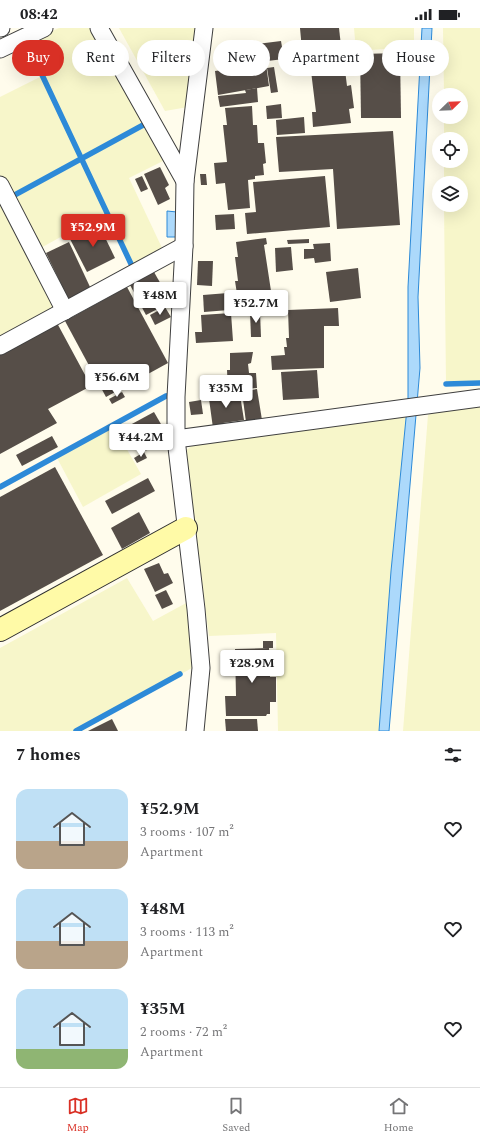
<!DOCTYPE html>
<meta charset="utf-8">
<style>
:root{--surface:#fff;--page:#f6f6f6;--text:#202124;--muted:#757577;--line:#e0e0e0;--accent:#d93025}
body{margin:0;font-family:Spectral,serif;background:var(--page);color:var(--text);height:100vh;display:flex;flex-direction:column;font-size:15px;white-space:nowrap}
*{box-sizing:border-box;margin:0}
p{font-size:13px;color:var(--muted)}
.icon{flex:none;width:22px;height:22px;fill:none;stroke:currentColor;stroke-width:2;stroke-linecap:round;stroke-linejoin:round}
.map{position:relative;height:703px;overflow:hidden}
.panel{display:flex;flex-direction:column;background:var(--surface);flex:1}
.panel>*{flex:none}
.hud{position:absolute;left:12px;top:12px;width:456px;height:36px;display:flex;gap:8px}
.needle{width:26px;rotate:67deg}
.buttons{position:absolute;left:432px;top:60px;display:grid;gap:8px}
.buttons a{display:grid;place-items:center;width:36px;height:36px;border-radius:50%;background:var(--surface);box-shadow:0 4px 16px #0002;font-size:20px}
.price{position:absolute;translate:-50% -34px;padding:0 9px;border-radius:4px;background:#fff;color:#222;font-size:13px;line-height:26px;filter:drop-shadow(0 1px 2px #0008)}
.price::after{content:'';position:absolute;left:50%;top:24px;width:12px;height:9px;margin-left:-6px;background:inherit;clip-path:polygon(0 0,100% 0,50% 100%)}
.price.selected{background:var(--accent);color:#fff}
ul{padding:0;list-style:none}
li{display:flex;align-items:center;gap:12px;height:100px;padding:0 16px}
li span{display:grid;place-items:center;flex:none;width:112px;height:80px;border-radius:12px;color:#555}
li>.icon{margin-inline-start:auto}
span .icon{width:48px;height:48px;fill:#fffc;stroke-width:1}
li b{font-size:17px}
h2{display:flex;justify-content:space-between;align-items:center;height:48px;padding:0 16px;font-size:17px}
.pill{padding:0 14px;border-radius:18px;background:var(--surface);box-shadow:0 4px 16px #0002;font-size:14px;line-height:36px}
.pill.selected{background:var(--accent);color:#fff}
.status{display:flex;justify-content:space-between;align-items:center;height:28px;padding:0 20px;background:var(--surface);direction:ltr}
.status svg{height:11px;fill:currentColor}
.tab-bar{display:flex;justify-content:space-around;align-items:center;height:56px;border-top:1px solid var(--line);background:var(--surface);font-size:11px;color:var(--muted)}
.tab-bar a{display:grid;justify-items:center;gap:2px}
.tab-bar .selected{color:var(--accent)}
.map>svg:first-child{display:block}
</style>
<div class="status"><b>08:42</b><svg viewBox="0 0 49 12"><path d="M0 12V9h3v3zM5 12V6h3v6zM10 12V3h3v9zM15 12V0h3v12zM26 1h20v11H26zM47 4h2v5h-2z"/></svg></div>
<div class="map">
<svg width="480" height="703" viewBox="0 0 480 703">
<rect width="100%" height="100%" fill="#fffcec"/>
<g fill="#f7f6ca">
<polygon points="59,0 92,0 167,131 129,150 163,222 132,238 106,184 37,222 0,148 0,69 42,48 28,14"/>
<polygon points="119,0 199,0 188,79 165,83"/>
<polygon points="354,0 414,0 414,19 356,23"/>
<polygon points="443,0 480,0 480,355 446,356 444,177 461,177 461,155 444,155 444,133 461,133 461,111 444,111 444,89 461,89 461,67 444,67"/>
<polygon points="0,168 56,278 0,309"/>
<polygon points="480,376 480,703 403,703 428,387 435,382"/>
<polygon points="407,386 391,543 379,703 278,703 276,605 209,608 185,423 200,412"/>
<polygon points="113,397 141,446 83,479 56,428"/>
<polygon points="127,550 153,593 188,574 192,640 76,703 0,703 0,620"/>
</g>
<g fill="#acd9fb" stroke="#2d8ad8">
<polygon points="422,0 432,0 418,269 420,340 389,703 379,703 391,543 408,370 408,259"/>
<polygon points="167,183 177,184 176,209 167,209"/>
</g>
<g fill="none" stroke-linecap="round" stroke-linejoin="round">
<g stroke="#2d8ad8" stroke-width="5.5">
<polyline points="27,15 132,238"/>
<polyline points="11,169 145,96"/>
<polyline points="446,356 480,355"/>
<polyline points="0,459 166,368"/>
<polyline points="76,703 180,646"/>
</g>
</g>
<g fill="#564e48">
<polygon points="300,0 339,0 341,18 302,22"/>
<polygon points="281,13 284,31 259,34 257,16"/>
<polygon points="400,25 401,90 361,90 360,26"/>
<polygon points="339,28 341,43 345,42 347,58 351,57 354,80 349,81 351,95 313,99 312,84 316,84 311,43 314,43 313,31"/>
<polygon points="266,36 269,58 218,67 215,43"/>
<polygon points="274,39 278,64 271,65 267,40"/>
<polygon points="257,60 258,74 220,79 218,68 246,65 245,62"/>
<polygon points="281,76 282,90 267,91 266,78"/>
<polygon points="252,78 253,97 257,97 258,115 264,115 266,135 263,136 264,147 255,148 255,151 248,152 250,180 228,182 225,155 216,156 214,135 227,134 223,97 227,97 225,80"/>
<polygon points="304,89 305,105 277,107 276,92"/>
<polygon points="393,103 400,197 337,201 333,141 279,144 276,109"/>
<polygon points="160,139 169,157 165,160 170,171 158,177 144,146"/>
<polygon points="200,146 206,146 207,157 201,157"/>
<polygon points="142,148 148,161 141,164 135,151"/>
<polygon points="325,148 330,199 247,206 245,185 256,184 253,154"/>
<polygon points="234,186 235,201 216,202 215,187"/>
<polygon points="99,197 115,230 87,244 70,211"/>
<polygon points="266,210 267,216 264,217 273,276 232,282 231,273 241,272 240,266 237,266 235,253 238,253 235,229 238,229 236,214"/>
<polygon points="309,211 309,215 288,216 287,212"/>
<polygon points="69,214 91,261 69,272 46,225"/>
<polygon points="330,215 331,233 315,235 314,230 304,231 304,221 314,221 313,216"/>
<polygon points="291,219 293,242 276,244 275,220"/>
<polygon points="198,233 213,233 212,258 197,257"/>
<polygon points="358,240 361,270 330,274 326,244"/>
<polygon points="154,244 171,274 146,287 130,257"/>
<polygon points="127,259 168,335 106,369 65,293"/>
<polygon points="228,265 229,282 204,284 203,267"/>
<polygon points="165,279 171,289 155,297 150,287"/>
<polygon points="338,280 339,298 324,298 324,340 272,342 271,328 285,327 284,319 287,319 286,310 289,310 288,282"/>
<polygon points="250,284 260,284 261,309 251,309"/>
<polygon points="231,285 233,313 196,315 195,304 202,304 201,287"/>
<polygon points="57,295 91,358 48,381 57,395 0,426 0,326"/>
<polygon points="253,324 251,335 248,336 249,345 256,345 257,360 228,363 227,342 230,342 230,325"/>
<polygon points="317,342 319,370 283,372 281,344"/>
<polygon points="257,361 262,392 246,394 242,364"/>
<polygon points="122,364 125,369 112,376 109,371"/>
<polygon points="233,364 233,368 240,367 244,392 223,395 224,398 213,400 209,371 214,371 213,367"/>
<polygon points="201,372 203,386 191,387 189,374"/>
<polygon points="154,384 169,410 145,423 130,397"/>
<polygon points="52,408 58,419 22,438 16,427"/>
<polygon points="144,424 147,430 137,435 134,430"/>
<polygon points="55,439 103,527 0,583 0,469"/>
<polygon points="148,450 155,463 112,486 105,473"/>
<polygon points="139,484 150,505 122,521 111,500"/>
<polygon points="159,535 164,546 168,545 173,555 155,564 144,541"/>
<polygon points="166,562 173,576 162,581 155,567"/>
<rect x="263" y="613" width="10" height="7"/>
<polygon points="269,620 270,649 276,649 276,674 270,674 270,686 267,686 266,688 226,688 225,668 236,668 235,621"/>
<polygon points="112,691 118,703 88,703"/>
<polygon points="225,691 257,691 258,703 226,703"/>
</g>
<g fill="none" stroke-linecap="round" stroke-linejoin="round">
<g stroke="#3f3f3f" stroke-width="19">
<g id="street">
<polyline points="0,0 1,0"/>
<polyline points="99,0 185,153"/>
<polyline points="0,21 44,0"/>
<polyline points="0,157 65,283"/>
<polyline points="0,318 184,218"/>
<polyline points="176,411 480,370"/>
<polyline points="195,703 201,640 196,581 176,411 176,369 184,218 185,153 204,0"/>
</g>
</g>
<g stroke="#2e2e2e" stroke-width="24">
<polyline id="secondary" points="0,602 186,500"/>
</g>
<use href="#street" stroke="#fff" stroke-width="17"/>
<use href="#secondary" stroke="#fffaa7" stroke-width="22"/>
</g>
</svg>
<div class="buttons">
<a><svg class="needle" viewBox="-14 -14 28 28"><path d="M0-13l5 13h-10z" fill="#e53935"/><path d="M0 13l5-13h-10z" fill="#757577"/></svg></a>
<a><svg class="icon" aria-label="locate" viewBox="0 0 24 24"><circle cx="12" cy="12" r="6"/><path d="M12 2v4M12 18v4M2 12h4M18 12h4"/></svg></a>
<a><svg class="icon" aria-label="layers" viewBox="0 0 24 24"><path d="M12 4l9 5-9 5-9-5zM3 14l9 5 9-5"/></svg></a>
</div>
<b class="price selected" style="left:93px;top:220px">¥52.9M</b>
<b class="price" style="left:160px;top:288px">¥48M</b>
<b class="price" style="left:256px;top:296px">¥52.7M</b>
<b class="price" style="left:117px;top:370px">¥56.6M</b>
<b class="price" style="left:226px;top:381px">¥35M</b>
<b class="price" style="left:141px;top:430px">¥44.2M</b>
<b class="price" style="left:252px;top:656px">¥28.9M</b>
<div class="hud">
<a class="pill selected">Buy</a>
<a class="pill">Rent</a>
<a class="pill">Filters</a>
<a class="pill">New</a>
<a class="pill">Apartment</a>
<a class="pill">House</a>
</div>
</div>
<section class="panel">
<h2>7 homes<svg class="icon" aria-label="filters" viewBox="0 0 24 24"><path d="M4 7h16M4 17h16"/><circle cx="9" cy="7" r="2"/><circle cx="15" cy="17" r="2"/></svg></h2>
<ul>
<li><span style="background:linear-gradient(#bfe0f5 65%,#b9a48a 0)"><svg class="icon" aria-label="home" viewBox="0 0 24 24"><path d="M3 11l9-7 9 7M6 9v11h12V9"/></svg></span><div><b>¥52.9M</b><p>3 rooms · 107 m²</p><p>Apartment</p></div><svg class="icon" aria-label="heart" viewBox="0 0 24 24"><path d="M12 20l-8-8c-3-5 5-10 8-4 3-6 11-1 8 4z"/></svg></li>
<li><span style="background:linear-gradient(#bfe0f5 65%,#b9a48a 0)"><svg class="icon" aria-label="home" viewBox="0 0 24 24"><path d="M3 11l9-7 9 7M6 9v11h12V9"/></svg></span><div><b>¥48M</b><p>3 rooms · 113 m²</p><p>Apartment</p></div><svg class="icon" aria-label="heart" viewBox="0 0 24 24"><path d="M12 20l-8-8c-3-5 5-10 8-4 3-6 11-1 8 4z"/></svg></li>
<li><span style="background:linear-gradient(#bfe0f5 75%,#8fb573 0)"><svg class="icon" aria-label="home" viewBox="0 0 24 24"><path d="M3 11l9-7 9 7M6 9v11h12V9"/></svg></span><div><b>¥35M</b><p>2 rooms · 72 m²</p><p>Apartment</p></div><svg class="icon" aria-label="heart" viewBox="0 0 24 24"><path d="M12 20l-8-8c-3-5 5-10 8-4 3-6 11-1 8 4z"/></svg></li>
</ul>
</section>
<nav class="tab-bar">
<a class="selected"><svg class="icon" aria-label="map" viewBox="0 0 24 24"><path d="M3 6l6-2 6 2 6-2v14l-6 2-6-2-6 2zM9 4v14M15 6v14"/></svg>Map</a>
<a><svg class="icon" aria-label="saved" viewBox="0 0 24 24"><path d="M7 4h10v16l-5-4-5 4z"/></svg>Saved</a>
<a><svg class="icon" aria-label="home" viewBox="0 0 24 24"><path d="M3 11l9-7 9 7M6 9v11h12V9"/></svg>Home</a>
</nav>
